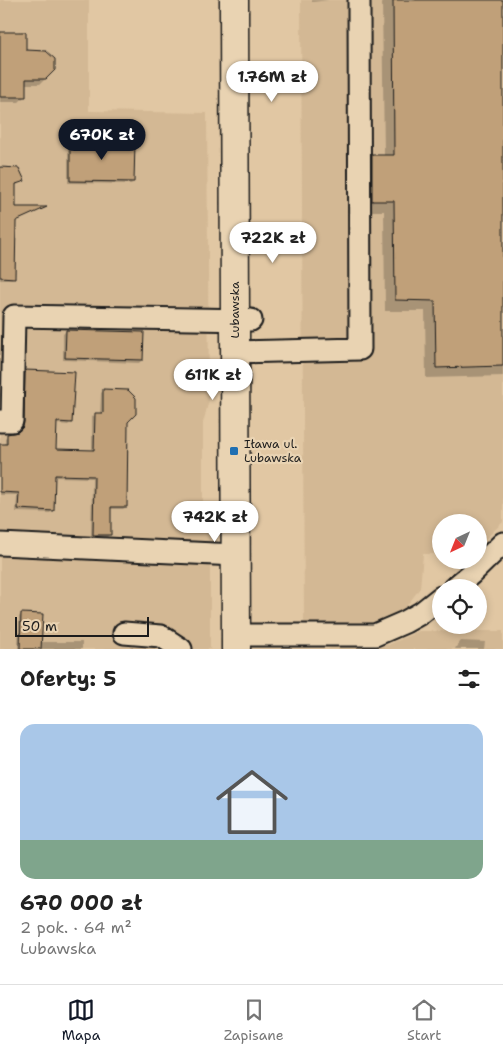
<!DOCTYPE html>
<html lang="pl">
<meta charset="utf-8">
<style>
:root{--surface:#fff;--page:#f2f2f2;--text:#222;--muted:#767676;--line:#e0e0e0;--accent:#111827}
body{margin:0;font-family:"Shantell Sans",sans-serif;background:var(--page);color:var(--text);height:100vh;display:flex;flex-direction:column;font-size:19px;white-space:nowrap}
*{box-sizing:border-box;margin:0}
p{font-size:16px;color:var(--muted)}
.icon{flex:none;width:28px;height:28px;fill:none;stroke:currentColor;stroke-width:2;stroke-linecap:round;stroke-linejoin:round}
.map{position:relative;height:649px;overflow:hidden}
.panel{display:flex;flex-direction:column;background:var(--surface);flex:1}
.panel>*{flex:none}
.needle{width:32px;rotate:223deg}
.buttons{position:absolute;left:432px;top:514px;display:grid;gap:10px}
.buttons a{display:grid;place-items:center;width:55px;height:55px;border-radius:50%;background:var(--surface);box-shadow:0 2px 8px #0003;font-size:25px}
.scale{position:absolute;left:15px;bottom:12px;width:134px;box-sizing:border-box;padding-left:5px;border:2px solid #1c1c1c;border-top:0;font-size:14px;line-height:18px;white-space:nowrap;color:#1c1c1c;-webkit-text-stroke:4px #e9d3b2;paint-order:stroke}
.price{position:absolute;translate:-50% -42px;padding:0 11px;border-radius:18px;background:#fff;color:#222;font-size:16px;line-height:32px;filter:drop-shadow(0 1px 2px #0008)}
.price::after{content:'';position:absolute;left:50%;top:30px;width:15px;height:11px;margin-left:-8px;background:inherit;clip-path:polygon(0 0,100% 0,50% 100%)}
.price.active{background:var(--accent);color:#fff}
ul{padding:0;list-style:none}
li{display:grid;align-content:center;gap:10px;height:265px;padding:0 20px}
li+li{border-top:1px solid var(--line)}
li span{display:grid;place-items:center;height:155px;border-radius:15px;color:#555}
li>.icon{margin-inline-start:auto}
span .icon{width:90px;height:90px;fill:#fffc;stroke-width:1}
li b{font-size:21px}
h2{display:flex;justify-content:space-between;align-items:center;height:60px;padding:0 20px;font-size:21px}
.menu{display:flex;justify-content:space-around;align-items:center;height:70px;border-top:1px solid var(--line);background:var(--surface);font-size:14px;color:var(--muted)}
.menu a{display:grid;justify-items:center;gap:2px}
.menu .active{color:var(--accent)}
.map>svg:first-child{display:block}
</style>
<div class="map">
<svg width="503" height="649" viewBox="0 0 503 649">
<rect width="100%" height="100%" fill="#e1c7a3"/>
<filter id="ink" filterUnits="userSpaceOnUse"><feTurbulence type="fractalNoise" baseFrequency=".02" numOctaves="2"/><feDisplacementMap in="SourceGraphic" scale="10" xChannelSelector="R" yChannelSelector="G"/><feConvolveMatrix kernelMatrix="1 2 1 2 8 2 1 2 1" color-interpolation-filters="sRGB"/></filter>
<g filter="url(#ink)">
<g fill="#d3b894">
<polygon points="0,0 89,0 89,111 207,113 209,400 203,423 203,507 210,535 210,649 0,649"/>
<polygon points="301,0 503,0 503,522 479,545 479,522 441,522 441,554 423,554 420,588 403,611 374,624 304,624"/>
<polygon points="419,631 503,631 503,649 328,649 332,647 388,645"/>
</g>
<g fill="#0003">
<polygon points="312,0 329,0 312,2"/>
<polygon points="382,0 503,0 503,376 426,378 425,311 385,311 384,211 362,211 362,167 372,156 384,156"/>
<polygon points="0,33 24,52 54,70 40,84 25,84 24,97 19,102 0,102"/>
<polygon points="71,142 133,182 131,184 68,183 68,145"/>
<polygon points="0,169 24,180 15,186 14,208 44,208 14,222 14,277 11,280 0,280"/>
<polygon points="66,331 142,360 139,363 63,360 63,334"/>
<polygon points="26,371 71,422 68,425 56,424 55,450 92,451 92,417 95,415 100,414 101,393 103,391 127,422 126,507 123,509 110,509 110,534 107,537 91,537 92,478 54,477 53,510 50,513 16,512 17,495 0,495 0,445 5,445 5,438 8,435 20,432 22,425 23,374"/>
<polygon points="21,614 40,642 82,642 82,649 18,649 19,617"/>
<polygon points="461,641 485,642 484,649 455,649 456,647"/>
</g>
<g fill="#c0a079" stroke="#1c1c1c">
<polygon points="393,0 503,0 503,366 436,368 435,301 395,300 394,201 372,201 372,155 394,155"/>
<polygon points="0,32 26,32 26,50 46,51 55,59 55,70 46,79 26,79 26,97 0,97"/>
<polygon points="70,141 135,142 134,182 70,181"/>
<polygon points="0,167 19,168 25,181 16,184 16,207 47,207 16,221 15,278 0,277"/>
<polygon points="66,330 144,332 143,360 65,358"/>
<polygon points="25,370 75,372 72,423 57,422 56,449 94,450 95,413 103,413 103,389 128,390 136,398 136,414 128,422 127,507 111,507 111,535 93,535 94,476 55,475 54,511 18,509 19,493 0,492 0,444 7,444 7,434 18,432 23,427 24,421"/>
<polygon points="21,613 43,614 41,649 20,649"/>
</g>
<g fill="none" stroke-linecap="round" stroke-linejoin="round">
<g stroke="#1c1c1c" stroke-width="25">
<g id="minor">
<polyline points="235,352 360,349 359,0"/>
<polyline points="0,421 12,421 14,316 251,320"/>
<polyline points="0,544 236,555"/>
<polyline points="454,588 471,574 503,543"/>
<polyline points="124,633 161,636 181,649"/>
<polyline points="236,635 375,635 405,622 421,613 441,597"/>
</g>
</g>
<g stroke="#1c1c1c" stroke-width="31">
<polyline id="major" points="234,0 236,649"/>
</g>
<use href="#minor" stroke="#e9d3b2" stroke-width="21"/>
<use href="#major" stroke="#e9d3b2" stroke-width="28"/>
</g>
</g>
<rect fill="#1f6fb2" stroke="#e9d3b2" stroke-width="2" x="229" y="446" width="10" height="10" rx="2.5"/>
<g text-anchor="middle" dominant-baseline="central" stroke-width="4.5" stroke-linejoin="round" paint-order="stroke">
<g font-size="12" fill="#1c1c1c" stroke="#e9d3b2">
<text transform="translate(235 310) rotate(-90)">Lubawska</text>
</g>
<g font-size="12" fill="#1c1c1c" stroke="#e9d3b2" text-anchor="start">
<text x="244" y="444">Iława ul.<tspan x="244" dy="14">Lubawska</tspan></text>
</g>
</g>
</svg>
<div class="buttons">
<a><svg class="needle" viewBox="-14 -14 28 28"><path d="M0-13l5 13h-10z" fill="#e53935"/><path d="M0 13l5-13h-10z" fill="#767676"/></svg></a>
<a><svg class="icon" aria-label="locate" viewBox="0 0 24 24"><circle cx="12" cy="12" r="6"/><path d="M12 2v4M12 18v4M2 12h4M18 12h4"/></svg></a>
</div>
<div class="scale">50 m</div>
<b class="price" style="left:272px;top:103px">1.76M zł</b>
<b class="price active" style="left:102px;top:161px">670K zł</b>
<b class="price" style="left:273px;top:264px">722K zł</b>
<b class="price" style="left:213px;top:401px">611K zł</b>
<b class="price" style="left:215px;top:543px">742K zł</b>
</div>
<section class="panel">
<h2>Oferty: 5<svg class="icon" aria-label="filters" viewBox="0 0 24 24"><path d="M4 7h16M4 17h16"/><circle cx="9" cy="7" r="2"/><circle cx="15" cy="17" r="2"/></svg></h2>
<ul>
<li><span style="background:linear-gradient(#a9c7e8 75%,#7fa58c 0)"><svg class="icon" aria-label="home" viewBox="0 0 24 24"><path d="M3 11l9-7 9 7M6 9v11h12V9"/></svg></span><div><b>670 000 zł</b><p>2 pok. · 64 m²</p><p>Lubawska</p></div></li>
</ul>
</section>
<nav class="menu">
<a class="active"><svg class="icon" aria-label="map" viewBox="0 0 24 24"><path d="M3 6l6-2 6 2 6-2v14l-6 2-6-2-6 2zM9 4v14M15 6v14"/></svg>Mapa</a>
<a><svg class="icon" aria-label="saved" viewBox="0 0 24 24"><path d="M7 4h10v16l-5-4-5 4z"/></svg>Zapisane</a>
<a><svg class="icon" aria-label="home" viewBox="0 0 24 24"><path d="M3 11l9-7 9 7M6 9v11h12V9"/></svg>Start</a>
</nav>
